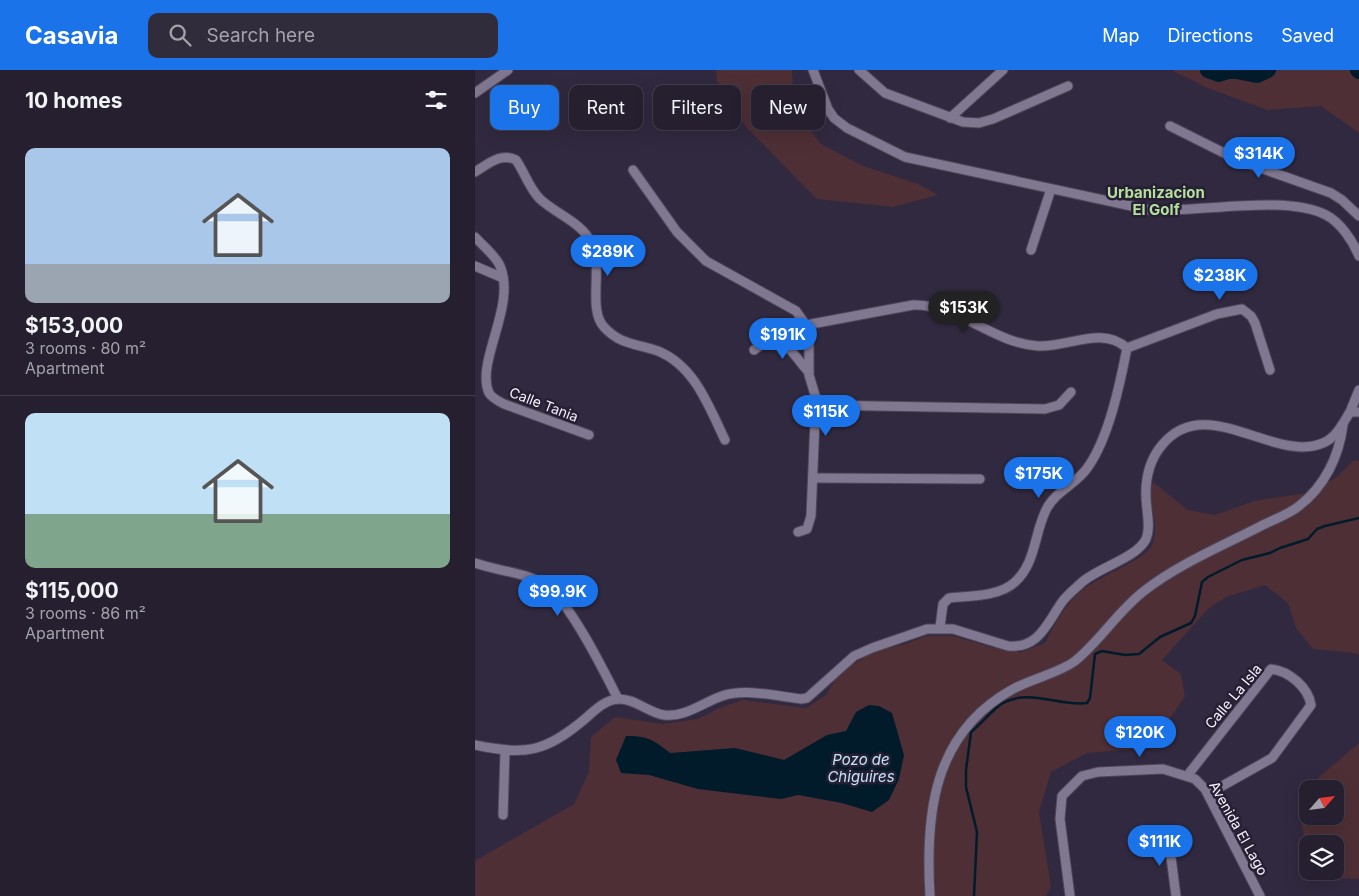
<!DOCTYPE html>
<meta charset="utf-8">
<style>
:root{--surface:#251f2f;--page:#312c3b;--text:#f1f3f6;--muted:#a3a2aa;--line:#423d4b;--accent:#1a73e8}
body{margin:0;font-family:Inter,sans-serif;background:var(--page);color:var(--text);height:100vh;display:flex;flex-direction:column;font-size:19px;white-space:nowrap}
*{box-sizing:border-box;margin:0}
p{font-size:16px;color:var(--muted)}
.icon{flex:none;width:28px;height:28px;fill:none;stroke:currentColor;stroke-width:2;stroke-linecap:round;stroke-linejoin:round}
.map{position:relative;flex:1;overflow:hidden}
.side{display:flex;flex-direction:column;background:var(--surface);width:475px}
.side>*{flex:none}
.banner{position:absolute;left:15px;top:15px;width:475px;height:45px;display:flex;gap:10px}
.needle{width:32px;rotate:62deg}
.tools{position:absolute;left:824px;top:710px;display:grid;gap:10px}
.tools a{display:grid;place-items:center;width:45px;height:45px;border-radius:10px;background:var(--surface);box-shadow:0 5px 20px #0002,0 0 0 1px var(--line);font-size:25px}
.price{position:absolute;translate:-50% -42px;padding:0 11px;border-radius:18px;background:var(--accent);color:#fff;font-size:16px;line-height:32px;filter:drop-shadow(0 1px 2px #0008)}
.price::after{content:'';position:absolute;left:50%;top:30px;width:15px;height:11px;margin-left:-8px;background:inherit;clip-path:polygon(0 0,100% 0,50% 100%)}
.price.on{background:#222;color:#fff}
ul{padding:0;list-style:none}
li{display:grid;align-content:center;gap:10px;height:265px;padding:0 25px}
li+li{border-top:1px solid var(--line)}
li span{display:grid;place-items:center;height:155px;border-radius:10px;color:#555}
li>.icon{margin-inline-start:auto}
span .icon{width:90px;height:90px;fill:#fffc;stroke-width:1}
li b{font-size:21px}
h2{display:flex;justify-content:space-between;align-items:center;height:60px;padding:0 25px;font-size:21px}
.tag{padding:0 18px;border-radius:10px;background:var(--surface);box-shadow:0 5px 20px #0002,0 0 0 1px var(--line);font-size:18px;line-height:45px}
.tag.on{background:var(--accent);color:#fff}
header{display:flex;align-items:center;gap:30px;box-sizing:border-box;height:70px;padding:0 25px;background:var(--accent);color:#fff}
header strong{font-size:24px}
nav{display:flex;gap:28px;margin-inline-start:auto;font-size:18px}
.search{width:350px;height:45px;background:var(--page);display:flex;align-items:center;gap:12px;box-sizing:border-box;padding:0 18px;border-radius:10px;color:var(--muted);font-size:19px}
main{display:flex;flex:1;min-height:0}
.map>svg:first-child{display:block}
</style>
<header>
<strong>Casavia</strong>
<div class="search"><svg class="icon" aria-label="search" viewBox="0 0 24 24"><circle cx="10" cy="10" r="6"/><path d="M15 15l6 6"/></svg>Search here</div>
<nav><a>Map</a><a>Directions</a><a>Saved</a></nav>
</header>
<main>
<section class="side">
<h2>10 homes<svg class="icon" aria-label="filters" viewBox="0 0 24 24"><path d="M4 7h16M4 17h16"/><circle cx="9" cy="7" r="2"/><circle cx="15" cy="17" r="2"/></svg></h2>
<ul>
<li><span style="background:linear-gradient(#a9c7e8 75%,#9aa5b1 0)"><svg class="icon" aria-label="home" viewBox="0 0 24 24"><path d="M3 11l9-7 9 7M6 9v11h12V9"/></svg></span><div><b>$153,000</b><p>3 rooms · 80 m²</p><p>Apartment</p></div></li>
<li><span style="background:linear-gradient(#bfe0f5 65%,#7fa58c 0)"><svg class="icon" aria-label="home" viewBox="0 0 24 24"><path d="M3 11l9-7 9 7M6 9v11h12V9"/></svg></span><div><b>$115,000</b><p>3 rooms · 86 m²</p><p>Apartment</p></div></li>
</ul>
</section>
<div class="map">
<svg width="884" height="826" viewBox="0 0 884 826">
<rect width="100%" height="100%" fill="#31293f"/>
<g fill="#4e2f35">
<polygon points="241,0 317,0 319,40 346,74 388,96 443,114 463,125 418,137 342,129 271,57 242,11"/>
<polygon points="696,0 884,0 884,63 846,36 793,40 735,19"/>
<path d="M879 390 884 391V585L880 583 838 579 821 558 813 533 790 515 751 527 734 538 687 590 706 604 710 627 683 665 658 679 612 683 576 702 564 742 576 817 571 826H0V791L99 734 114 702 116 667 140 647 187 654 223 649 244 638 268 630 331 638 351 625 359 611 375 596 401 580 428 575 451 566H478L519 578 546 582 570 573C579 555 590 535 605 522 620 508 669 490 676 477 687 456 671 433 678 412L713 440 740 445 779 431 838 422 863 406Z"/>
<polygon points="884,673 884,809 859,808 853,801 860,801 860,774 832,774 832,780 826,751 832,729 832,746 860,746 860,719 835,719 837,713"/>
</g>
<path fill="#011b2a" d="M394 635 404 636 417 643 429 685 424 709 414 730 397 742 367 733 323 725 306 729 223 719 174 705 146 703 141 690 151 666C170 665 180 670 195 683L260 678 309 690 352 665 371 661 381 642Z"/>
<g fill="none" stroke-linecap="round" stroke-linejoin="round">
<path stroke="#011b2a" stroke-width="2.5" d="M499 826 502 762 491 717V700L496 662C505 655 521 636 528 633 556 618 583 637 612 633L615 628 620 584 627 581 650 585 664 584 685 567 716 553 720 546 727 512 733 507 767 490 795 483 805 478 833 469 842 459 850 456 884 448"/>
<g stroke="#011b2a" stroke-width="16">
<polyline points="733,0 744,4 756,0 782,5 793,0"/>
<polyline points="883,0 884,1"/>
</g>
<g stroke="#4e4759" stroke-width="11">
<g id="street">
<path d="M338 0 353 39 359 48 372 58 430 87 675 140C723 143 810 124 851 145 865 152 878 171 884 186"/>
<polyline points="384,0 410,23 488,52 504,53 518,49 593,16"/>
<polyline points="0,23 33,0"/>
<polyline points="475,48 528,0"/>
<polyline points="695,56 763,90 856,123 867,130 884,146"/>
<polyline points="158,100 202,162 231,191 321,241 331,255 334,266 334,305 343,335 340,350 336,446 332,459 323,462"/>
<path d="M0 102C13 94 26 82 41 90 50 103 54 118 65 129 81 144 106 152 116 172 129 195 112 239 129 257 145 275 163 274 183 281 220 296 234 337 250 370"/>
<path d="M0 167C7 175 21 186 25 196 42 236 0 292 14 323 17 328 23 331 29 334L114 365"/>
<polyline points="556,180 576,119"/>
<polyline points="0,196 28,208"/>
<path d="M331 255 438 235C484 234 517 273 563 276 592 278 627 255 652 278"/>
<polyline points="652,278 742,244 767,239 776,246 780,253 795,300"/>
<path d="M279 280 294 269C312 268 323 292 334 302"/>
<polyline points="343,335 570,339 584,335 596,322"/>
<polyline points="875,342 884,320"/>
<polyline points="339,408 505,409"/>
<path d="M0 493C22 501 49 502 69 514 93 528 130 603 143 629"/>
<path d="M465 557 468 534 474 528C494 526 524 527 540 512 561 493 559 464 571 440 580 421 602 414 613 397 634 367 645 314 652 278"/>
<path d="M0 675C51 686 71 682 111 648 120 640 130 630 143 629 159 628 174 643 189 645 209 648 229 632 247 626 270 618 301 626 326 629L332 628 379 586 397 578 452 559H478L533 576C564 579 572 553 587 532 592 525 600 519 606 513 622 498 662 488 671 469 675 460 673 449 672 439 669 416 671 394 687 375 731 321 799 394 848 373 861 368 868 353 875 342H884"/>
<path d="M712 706 796 599C814 601 833 617 836 635L797 688 733 724"/>
<polyline points="28,745 30,682"/>
<polyline points="693,764 701,826"/>
<path d="M455 826C450 744 458 663 538 619 556 609 584 603 600 591 625 571 643 541 669 521 704 494 745 477 784 457 797 450 813 445 824 436 850 416 864 386 868 355"/>
<polyline points="595,826 585,749 587,726 607,706 623,702 688,699 720,709 730,719 785,826"/>
</g>
</g>
<use href="#street" stroke="#807790" stroke-width="9"/>
</g>
<g text-anchor="middle" dominant-baseline="central" stroke-width="5" stroke-linejoin="round" paint-order="stroke">
<g font-size="14" fill="#f6f2fd" stroke="#271f34">
<text transform="translate(69 334) rotate(21)">Calle Tania</text>
<text transform="translate(758 626) rotate(-50)">Calle La Isla</text>
<text transform="translate(764 758) rotate(61)">Avenida El Lago</text>
</g>
<g font-size="15" font-weight="bold" fill="#b4df9d" stroke="#271f34">
<text x="681" y="122">Urbanizacion<tspan x="681" dy="17">El Golf</tspan></text>
</g>
<g font-size="15" font-style="italic" fill="#bfe5fc" stroke="#271f34">
<text x="386" y="689">Pozo de<tspan x="386" dy="17">Chiguires</tspan></text>
</g>
</g>
</svg>
<div class="tools">
<a><svg class="needle" viewBox="-14 -14 28 28"><path d="M0-13l5 13h-10z" fill="#e53935"/><path d="M0 13l5-13h-10z" fill="#a3a2aa"/></svg></a>
<a><svg class="icon" aria-label="layers" viewBox="0 0 24 24"><path d="M12 4l9 5-9 5-9-5zM3 14l9 5 9-5"/></svg></a>
</div>
<b class="price" style="left:784px;top:109px">$314K</b>
<b class="price" style="left:133px;top:207px">$289K</b>
<b class="price" style="left:745px;top:231px">$238K</b>
<b class="price on" style="left:489px;top:263px">$153K</b>
<b class="price" style="left:308px;top:290px">$191K</b>
<b class="price" style="left:351px;top:367px">$115K</b>
<b class="price" style="left:564px;top:429px">$175K</b>
<b class="price" style="left:83px;top:547px">$99.9K</b>
<b class="price" style="left:665px;top:688px">$120K</b>
<b class="price" style="left:685px;top:797px">$111K</b>
<div class="banner">
<a class="tag on">Buy</a>
<a class="tag">Rent</a>
<a class="tag">Filters</a>
<a class="tag">New</a>
</div>
</div>
</main>
